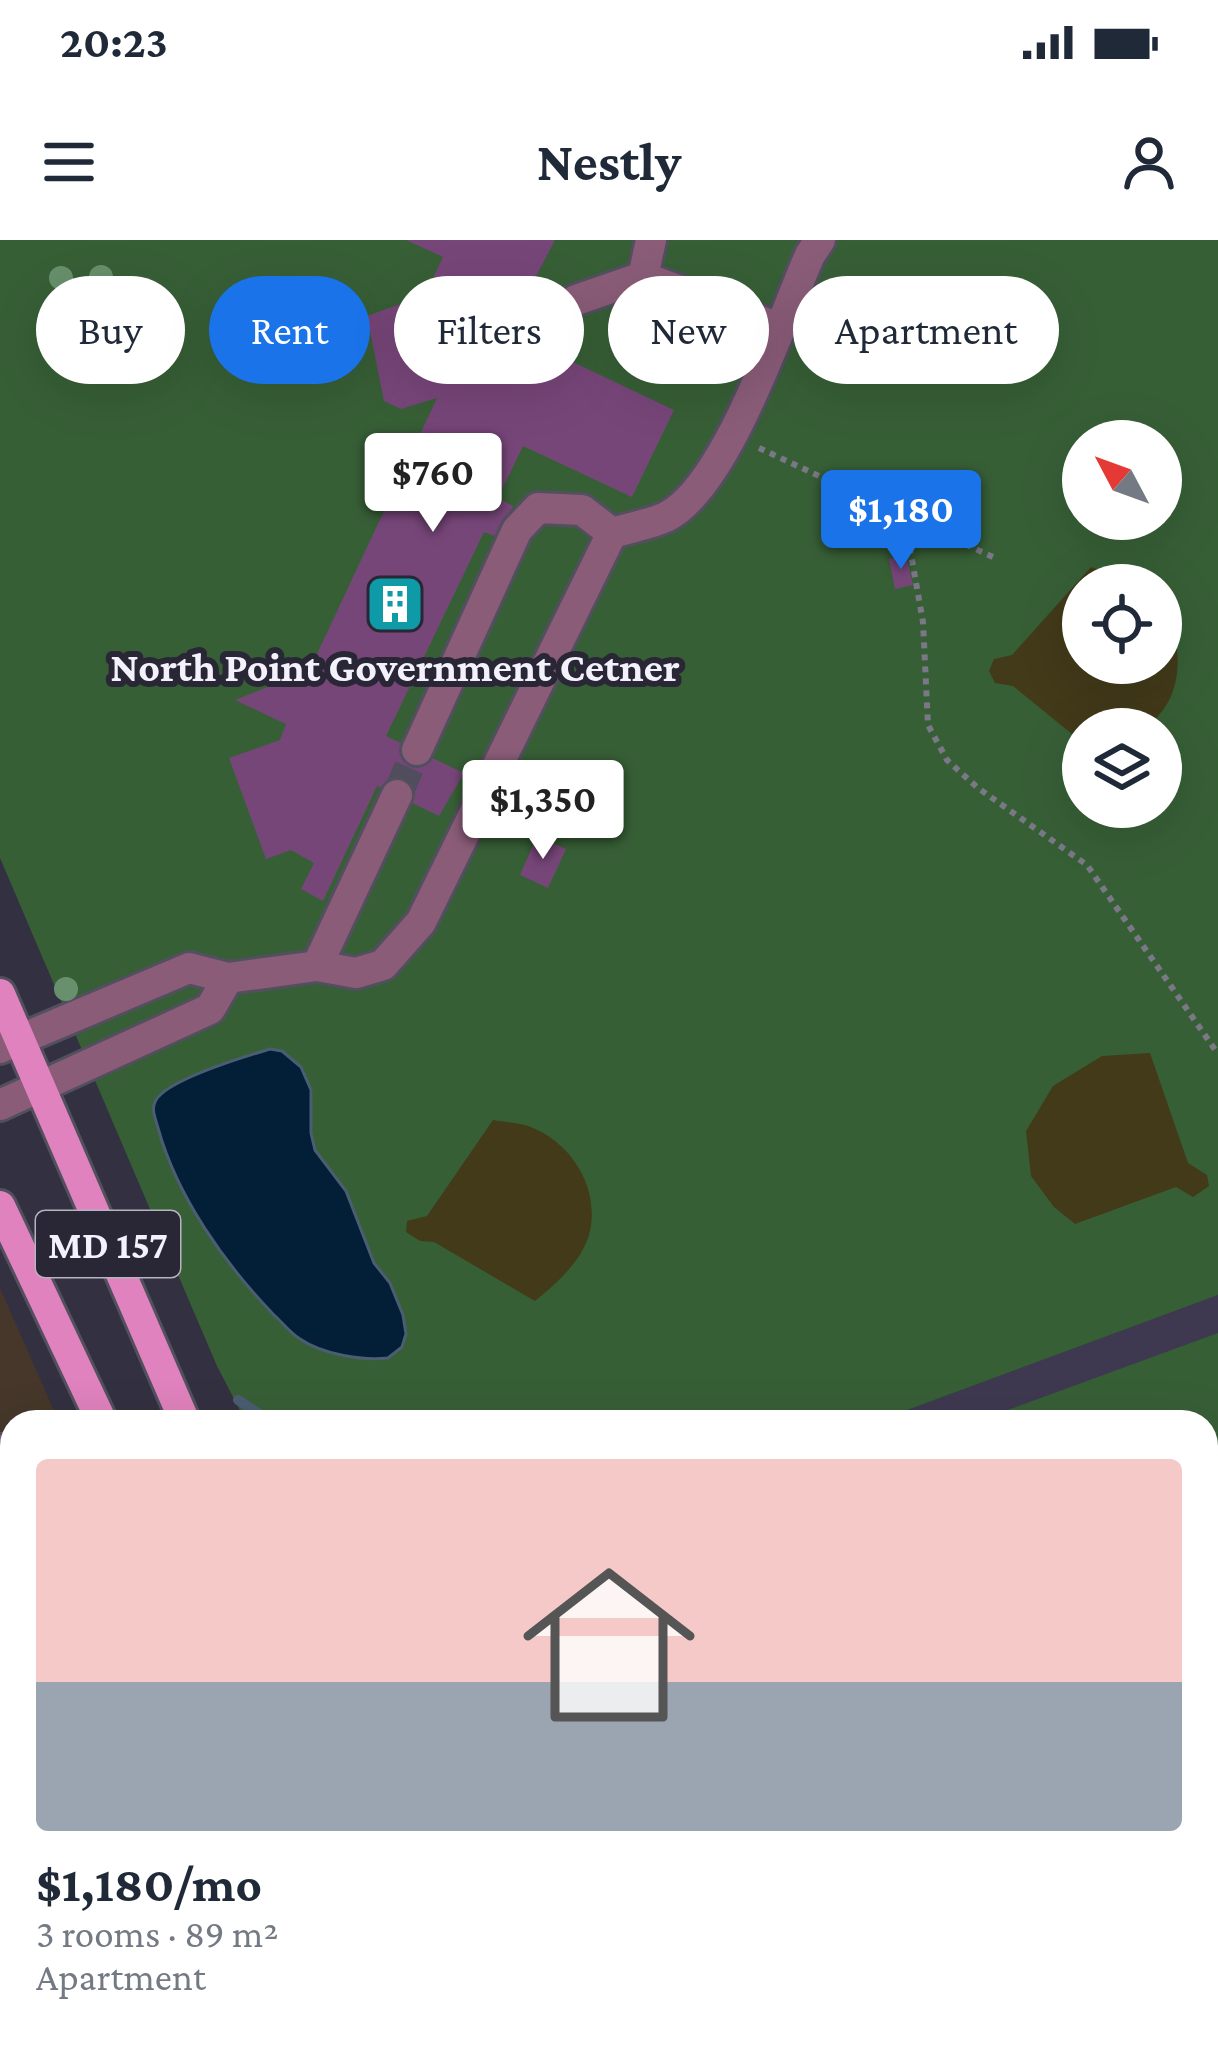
<!DOCTYPE html>
<meta charset="utf-8">
<style>
:root{--surface:#fff;--page:#f2f2f3;--text:#1f2937;--muted:#747a83;--line:#e0e1e3;--accent:#1a73e8}
body{margin:0;font-family:"Crimson Pro",serif;background:var(--page);color:var(--text);height:100vh;display:flex;flex-direction:column;font-size:45px;white-space:nowrap}
*{box-sizing:border-box;margin:0}
p{font-size:39px;color:var(--muted)}
.icon{flex:none;width:66px;height:66px;fill:none;stroke:currentColor;stroke-width:2;stroke-linecap:round;stroke-linejoin:round}
.map{position:relative;flex:1;overflow:hidden}
.panel{position:absolute;left:0px;top:1170px;width:1218px;height:663px;display:flex;flex-direction:column;background:var(--surface);border-radius:36px 36px 0 0;box-shadow:0 12px 48px #0002}
.panel>*{flex:none}
.hud{position:absolute;left:36px;top:36px;width:1146px;height:108px;display:flex;gap:24px}
.needle{width:78px;rotate:311deg}
.controls{position:absolute;left:1062px;top:180px;display:grid;gap:24px}
.controls a{display:grid;place-items:center;width:120px;height:120px;border-radius:50%;background:var(--surface);box-shadow:0 12px 48px #0002;font-size:60px}
.price{position:absolute;translate:-50% -102px;padding:0 27px;border-radius:12px;background:#fff;color:#222;font-size:39px;line-height:78px;filter:drop-shadow(0 3px 6px #0008)}
.price::after{content:'';position:absolute;left:50%;top:72px;width:36px;height:27px;margin-left:-18px;background:inherit;clip-path:polygon(0 0,100% 0,50% 100%)}
.price.on{background:var(--accent);color:#fff}
ul{padding:0;list-style:none}
li{display:grid;align-content:center;gap:24px;height:636px;padding:0 36px}
li+li{border-top:3px solid var(--line)}
li span{display:grid;place-items:center;height:372px;border-radius:12px;color:#555}
li>.icon{margin-inline-start:auto}
span .icon{width:216px;height:216px;fill:#fffc;stroke-width:1}
li b{font-size:51px}
.pill{padding:0 42px;border-radius:54px;background:var(--surface);box-shadow:0 12px 48px #0002;font-size:42px;line-height:108px}
.pill.on{background:var(--accent);color:#fff}
.status{display:flex;justify-content:space-between;align-items:center;height:84px;padding:0 60px;background:var(--surface);direction:ltr}
.status svg{height:33px;fill:currentColor}
header{display:flex;justify-content:space-between;align-items:center;height:156px;padding:0 36px;background:var(--surface);font-size:54px;font-weight:700}
.map>svg:first-child{display:block}
</style>
<div class="status"><b>20:23</b><svg viewBox="0 0 49 12"><path d="M0 12V9h3v3zM5 12V6h3v6zM10 12V3h3v9zM15 12V0h3v12zM26 1h20v11H26zM47 4h2v5h-2z"/></svg></div>
<header><svg class="icon" aria-label="menu" viewBox="0 0 24 24"><path d="M4 6h16M4 12h16M4 18h16"/></svg>Nestly<svg class="icon" aria-label="person" viewBox="0 0 24 24"><circle cx="12" cy="8" r="4"/><path d="M4 21q1-7 8-7t8 7"/></svg></header>
<div class="map">
<svg width="1218" height="1832" viewBox="0 0 1218 1832">
<rect width="100%" height="100%" fill="#333041"/>
<polygon fill="#46372a" points="0,1048 59,1182 12,1182 12,1821 247,1821 241,1832 0,1832"/>
<polygon fill="#3e3950" points="1218,1055 1218,1817 1206,1807 1206,1182 875,1182"/>
<g fill="#375f36" fill-rule="evenodd">
<path d="M0 0H1218V1055L875 1182H246L217 1126 0 618ZM1083 201H1161V279H1083ZM1083 345H1161V423H1083ZM1083 489H1161V567H1083Z"/>
<polygon points="1218,1093 1218,1778 1206,1770 1206,1182 975,1182"/>
</g>
<g fill="#423a19">
<path d="M1091 327 1137 345H1083V423H1161V368C1182 392 1183 442 1165 467 1160 475 1152 482 1146 489H1083V503L1013 446 995 443 989 431 994 419 1012 415Z"/>
<polygon points="1150,813 1188,923 1207,935 1209,946 1193,957 1176,947 1075,984 1054,967 1031,936 1026,891 1053,846 1102,816"/>
<path d="M493 880C505 882 520 883 531 887 573 904 601 950 589 995 581 1022 555 1045 535 1061L434 1002 420 1001 406 992 407 981 427 976Z"/>
</g>
<path fill="#031e37" stroke="#4b5d72" stroke-width="3" d="M270 809 282 811 301 827 311 850V893L315 910 346 951 374 1023 390 1043 403 1075 406 1094 402 1107 388 1118C362 1121 322 1114 300 1099 290 1093 282 1082 273 1074 225 1024 177 957 158 888 156 880 151 870 155 862 164 840 247 816 270 809Z"/>
<g fill="none" stroke-linecap="round" stroke-linejoin="round">
<g stroke="#4b5d72" stroke-width="10">
<polyline points="238,1160 272,1182"/>
<polyline points="1206,1812 1218,1825"/>
</g>
</g>
<g fill="#774679">
<polygon points="406,0 555,0 533,42 548,51 563,92 556,114 674,170 632,257 523,206 498,258 513,266 498,297 484,292 386,496 464,533 439,576 377,546 323,661 301,649 314,623 291,610 266,619 229,518 280,500 286,484 235,460 309,431 437,158 401,169 384,161 367,76 425,55 443,17"/>
<polygon points="906,315 913,345 895,349 889,319"/>
<polygon points="537,596 566,609 548,648 520,635"/>
<polygon points="12,1674 12,1821 119,1821 94,1832 14,1832 0,1801 0,1679"/>
<polygon points="773,1821 787,1821 788,1826 804,1821 829,1821 832,1832 776,1832"/>
</g>
<g fill="none" stroke-linecap="round" stroke-linejoin="round">
<polyline stroke="#504d5d" stroke-width="30" stroke-dasharray="30 15" stroke-linecap="butt" points="397,555 417,510"/>
<g stroke="#524f5f" stroke-width="36">
<g id="minor">
<polyline points="643,37 651,0"/>
<polyline points="555,71 576,60 643,37 779,88"/>
<polyline points="417,510 517,290 538,268 582,270 612,293"/>
<polyline points="317,726 397,555"/>
<path d="M0 808 189 728 228 738 317 726 356 733 383 725 421 682 612 293C629 288 650 284 666 277 727 247 782 78 810 15L820 0"/>
<polyline points="0,865 210,769 228,738"/>
<polyline points="0,1210 12,1225"/>
<polyline points="0,1326 12,1304"/>
<polyline points="0,1524 12,1519"/>
<polyline points="1013,1821 1023,1832"/>
<polyline points="434,1832 465,1821"/>
</g>
</g>
<g stroke="#524f5f" stroke-width="36">
<g id="major">
<polyline points="0,754 185,1182"/>
<polyline points="0,966 102,1182"/>
<polyline points="382,1821 387,1832"/>
<polyline points="477,1821 482,1832"/>
<polyline points="289,1832 294,1821"/>
<polyline points="588,1832 594,1821"/>
</g>
</g>
<g stroke="#7a7886" stroke-width="6" stroke-dasharray="6 6" stroke-linecap="butt">
<polyline points="759,208 995,318"/>
<polyline points="898,274 907,292 923,382 928,485 947,520 978,548 1087,625 1218,814"/>
</g>
<use href="#minor" stroke="#8a5c78" stroke-width="30"/>
<use href="#major" stroke="#e082bd" stroke-width="30"/>
</g>
<g fill="#68906c">
<circle cx="101" cy="37" r="12"/>
<circle cx="61" cy="38" r="12"/>
<circle cx="87" cy="65" r="12"/>
<circle cx="123" cy="87" r="12"/>
<circle cx="66" cy="749" r="12"/>
</g>
<defs>
<g id="building-square" transform="scale(3)"><rect x="-9" y="-9" width="18" height="18" rx="4" fill="#0f9aa8" stroke="#292636"/><path d="M-4-6H4V6H1V3H-1V6H-4ZM-2.5-4.3h1.7v1.8h-1.7ZM.8-4.3h1.7v1.8H.8ZM-2.5-1h1.7V.8h-1.7ZM.8-1h1.7V.8H.8Z" fill="#fff"/></g>
</defs>
<g fill-rule="evenodd">
<use href="#building-square" x="395" y="364"/>
</g>
<g text-anchor="middle" dominant-baseline="central" stroke-width="12" stroke-linejoin="round" paint-order="stroke">
<rect fill="#292636" stroke="#b6b4c1" stroke-width="3" x="36" y="971" width="144" height="66" rx="9"/>
<g font-size="39" font-weight="bold" fill="#f3f1fc">
<text x="108" y="1004">MD 157</text>
</g>
<g font-size="42" font-weight="bold" fill="#f3f1fc" stroke="#292636">
<text x="395" y="426">North Point Government Cetner</text>
</g>
</g>
</svg>
<div class="controls">
<a><svg class="needle" viewBox="-14 -14 28 28"><path d="M0-13l5 13h-10z" fill="#e53935"/><path d="M0 13l5-13h-10z" fill="#747a83"/></svg></a>
<a><svg class="icon" aria-label="locate" viewBox="0 0 24 24"><circle cx="12" cy="12" r="6"/><path d="M12 2v4M12 18v4M2 12h4M18 12h4"/></svg></a>
<a><svg class="icon" aria-label="layers" viewBox="0 0 24 24"><path d="M12 4l9 5-9 5-9-5zM3 14l9 5 9-5"/></svg></a>
</div>
<b class="price" style="left:433px;top:295px">$760</b>
<b class="price on" style="left:901px;top:332px">$1,180</b>
<b class="price" style="left:543px;top:622px">$1,350</b>
<div class="hud">
<a class="pill">Buy</a>
<a class="pill on">Rent</a>
<a class="pill">Filters</a>
<a class="pill">New</a>
<a class="pill">Apartment</a>
</div>
<section class="panel">
<ul>
<li><span style="background:linear-gradient(#f6c9c9 60%,#9aa5b1 0)"><svg class="icon" aria-label="home" viewBox="0 0 24 24"><path d="M3 11l9-7 9 7M6 9v11h12V9"/></svg></span><div><b>$1,180/mo</b><p>3 rooms · 89 m²</p><p>Apartment</p></div></li>
</ul>
</section>
</div>
